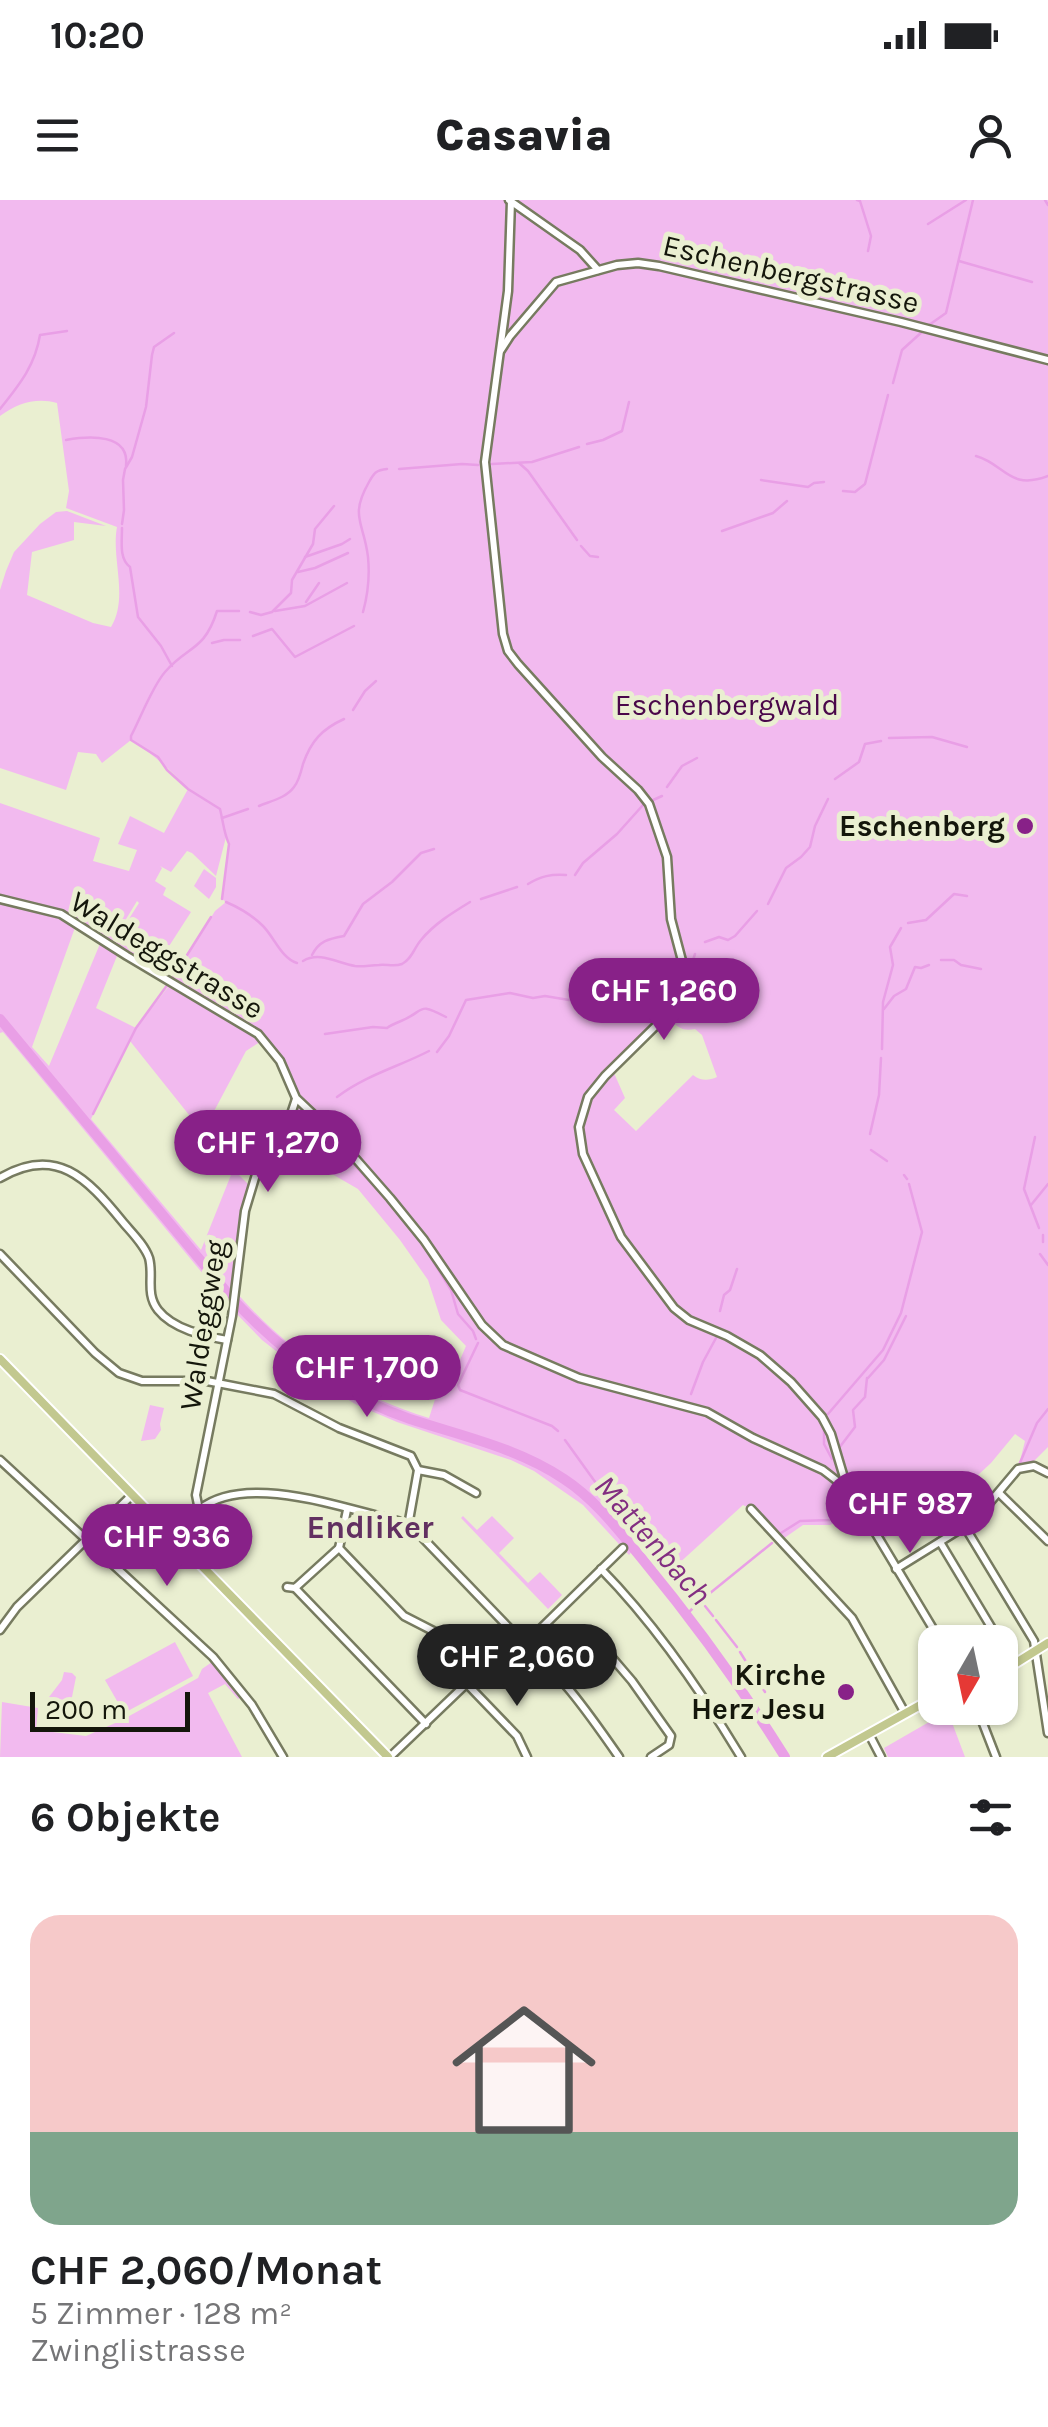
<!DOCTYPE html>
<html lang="de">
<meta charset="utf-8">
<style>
:root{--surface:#fff;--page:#f2f2f2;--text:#202124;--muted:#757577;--accent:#882188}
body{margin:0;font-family:Karla,sans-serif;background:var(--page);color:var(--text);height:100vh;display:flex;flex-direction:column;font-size:38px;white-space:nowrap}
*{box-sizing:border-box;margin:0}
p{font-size:32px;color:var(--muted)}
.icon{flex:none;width:55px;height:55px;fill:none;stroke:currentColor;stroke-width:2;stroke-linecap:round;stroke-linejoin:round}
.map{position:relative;height:1557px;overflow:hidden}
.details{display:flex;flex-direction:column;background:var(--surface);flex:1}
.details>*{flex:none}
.needle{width:65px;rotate:189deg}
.tools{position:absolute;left:918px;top:1425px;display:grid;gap:20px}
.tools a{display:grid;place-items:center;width:100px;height:100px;border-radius:20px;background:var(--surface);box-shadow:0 2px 8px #0004;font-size:50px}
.scale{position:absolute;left:30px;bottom:25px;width:160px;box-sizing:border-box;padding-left:10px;border:5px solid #14160b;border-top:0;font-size:28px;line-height:35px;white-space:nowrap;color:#14160b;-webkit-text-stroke:8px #eaefd1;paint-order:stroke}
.price{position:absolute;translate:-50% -85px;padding:0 22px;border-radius:35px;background:var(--accent);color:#fff;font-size:32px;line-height:65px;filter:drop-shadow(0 2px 5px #0008)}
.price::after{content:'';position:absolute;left:50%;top:60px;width:30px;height:22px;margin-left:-15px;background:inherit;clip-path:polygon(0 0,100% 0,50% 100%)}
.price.current{background:#222;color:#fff}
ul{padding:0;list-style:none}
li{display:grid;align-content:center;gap:20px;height:530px;padding:0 30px}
li span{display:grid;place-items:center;height:310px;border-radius:30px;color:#555}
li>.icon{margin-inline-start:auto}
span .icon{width:180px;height:180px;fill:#fffc;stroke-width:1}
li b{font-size:42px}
h2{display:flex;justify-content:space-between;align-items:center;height:120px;padding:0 30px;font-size:42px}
.status{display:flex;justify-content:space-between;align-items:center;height:70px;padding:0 50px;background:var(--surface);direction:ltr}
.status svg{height:28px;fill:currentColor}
header{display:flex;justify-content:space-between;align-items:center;height:130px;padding:0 30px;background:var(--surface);font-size:45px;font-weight:800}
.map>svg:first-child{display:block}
</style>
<div class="status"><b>10:20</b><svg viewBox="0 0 49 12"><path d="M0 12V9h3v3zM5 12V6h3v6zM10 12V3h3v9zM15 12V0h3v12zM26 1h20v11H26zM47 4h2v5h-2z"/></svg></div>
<header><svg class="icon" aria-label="menu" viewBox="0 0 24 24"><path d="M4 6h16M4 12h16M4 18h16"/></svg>Casavia<svg class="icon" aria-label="person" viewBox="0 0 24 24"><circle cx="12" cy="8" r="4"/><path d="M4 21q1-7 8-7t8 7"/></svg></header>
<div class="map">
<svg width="1048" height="1557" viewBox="0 0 1048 1557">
<rect width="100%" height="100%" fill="#eaefd1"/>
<g fill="#f2baef" fill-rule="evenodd">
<path d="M0 0H1048V1247L1029 1266 1018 1269 1025 1241 1015 1234 991 1263 978 1275 956 1286 923 1294 881 1343 860 1307 850 1315 830 1325H803L780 1341 751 1309 743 1305 676 1366 644 1328 641 1341 629 1355 583 1305 534 1271 511 1260 397 1222 357 1205 304 1173 262 1140 232 1109 3 832 0 833V603L100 638 93 661 129 671 137 650 118 644 130 616 164 633 188 589C170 569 153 554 131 540L102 563 96 554 78 552 66 590 0 568V390L6 371 14 352 40 324 56 312 67 311 106 326 74 322V340L32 352 27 395 93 423 111 427C129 397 111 359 117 327L66 308 69 291 57 203C37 197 17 203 0 216ZM226 637 229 644 222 699 226 702 215 711 172 782 136 828 96 808 119 751 111 744 137 701 139 703 113 744 153 771 191 712 163 695 166 688 155 681 162 668 160 666 171 672 187 651 192 653 216 676ZM77 722 102 739 49 866 32 847ZM668 820C679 826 681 832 695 829L702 835 717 877C708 881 701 881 693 875L636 931 614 910 625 898 614 873ZM263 840C274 855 293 878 295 897 297 912 282 929 275 941L358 989 400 1040 428 1080 441 1120 466 1146 447 1190 439 1187 429 1218C352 1195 287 1151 235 1091L251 987 238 974 245 962 219 945 227 926 212 915 246 851ZM130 841 233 970 201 1050 91 919Z"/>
<polygon points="204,669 216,678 216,687 209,699 194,686"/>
<polygon points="150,1205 164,1208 160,1224 161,1230 155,1239 141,1241"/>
<polygon points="463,1316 477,1330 492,1316 514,1338 499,1353 528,1383 540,1372 562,1395 548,1409 461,1318"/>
<polygon points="175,1442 193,1476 124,1513 105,1480"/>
<polygon points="212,1462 241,1497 238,1499 225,1484 208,1493 242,1557 0,1557 2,1502 38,1508 36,1530 86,1536 122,1520 198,1478 202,1469"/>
<polygon points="64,1472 72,1473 76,1477 72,1497 69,1501 49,1497 62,1480"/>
<polygon points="944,1511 948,1512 965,1557 888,1557 884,1548 936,1518"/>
</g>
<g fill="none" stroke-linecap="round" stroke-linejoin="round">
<g stroke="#e99fe6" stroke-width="2.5">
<polyline points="857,0 860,1 871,36 868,51"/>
<polyline points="1045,0 1048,5"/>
<polyline points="928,24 966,0"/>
<polyline points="959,61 1032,82"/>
<polyline points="929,125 946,113 973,0"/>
<polyline points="893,183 902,150 923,131"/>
<path d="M0 209C19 185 35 166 40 135L67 131"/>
<path d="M66 240C89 236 130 233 126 266"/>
<polyline points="587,244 603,240 622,231 629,202"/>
<path d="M976 256C1005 264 1009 291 1048 276"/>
<polyline points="519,263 528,271 577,340"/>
<polyline points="492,264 532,262 579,247"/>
<polyline points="399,269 462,264 478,265"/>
<polyline points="761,280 808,287 814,283 824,282"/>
<polyline points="843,291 855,292 865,284 888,195"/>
<polyline points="122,324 124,310 123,280 125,269 132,257 146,207 152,155 154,147 174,133"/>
<path d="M122 328C122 342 119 359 130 367L138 417 161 446 172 466"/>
<polyline points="722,331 773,313 787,301"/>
<polyline points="581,346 590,356 598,357"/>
<polyline points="305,357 342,344 350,339"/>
<polyline points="298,372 315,368 348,353"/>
<polyline points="306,402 319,383"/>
<polyline points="275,411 305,406 347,383"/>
<polyline points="250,412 261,415 272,412 291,393 292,380 313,344 315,329 334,306"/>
<path d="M363 412C368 394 370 377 368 357 364 322 349 317 369 282 374 273 376 270 387 269"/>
<polyline points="253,436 272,429 295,457 354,426"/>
<polyline points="212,443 224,440 240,440"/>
<polyline points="353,510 365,491 376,481"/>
<polyline points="889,538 932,537 967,547"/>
<polyline points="835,579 859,562 865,544 881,541"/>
<polyline points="667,587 682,566 697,558"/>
<polyline points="651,601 662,596"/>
<path d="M259 606C271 601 286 598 294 587 299 581 301 572 303 564 311 541 322 529 344 519"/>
<polyline points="222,618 248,609"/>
<polyline points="575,675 583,663 617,634 643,605"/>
<path d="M528 684C541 676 551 674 566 675"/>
<path d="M222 699 229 644C224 634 223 621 220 609L188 589 167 570 158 557 131 540V536C141 517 152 487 165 472 188 445 204 452 217 411H239"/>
<polyline points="481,699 517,687"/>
<path d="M226 702C240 708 252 715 263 726 274 737 282 759 297 763"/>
<polyline points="768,704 786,668 801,657 810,647 815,626 828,599"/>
<polyline points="908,723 926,720 954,694 967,696"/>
<polyline points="705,742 719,737 728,740 735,736 757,711"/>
<path d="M312 755C319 741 328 739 344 736L363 704 392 682 421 653 434 649"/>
<polyline points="941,760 954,760 961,765 981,769"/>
<path d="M303 761C320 751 337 763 355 766 364 767 370 765 379 765 387 764 394 767 402 764 412 759 414 748 421 740 434 724 452 713 470 702"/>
<polyline points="690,769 695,754"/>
<polyline points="172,779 211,717"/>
<polyline points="884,809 894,796 906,789 915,767 921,768 929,765"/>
<path d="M325 834 373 827 387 828C391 825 396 823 401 821 426 811 416 801 446 817"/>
<polyline points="882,849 883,802 893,765 890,747 901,728"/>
<polyline points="437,852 449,836 466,800 510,793 533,798 545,796 569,800 594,794 627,795 635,787 652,787 660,791 679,776"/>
<path d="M337 897C366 875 398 867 429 851"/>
<polyline points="93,914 136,828 168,784"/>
<polyline points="88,926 89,923"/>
<polyline points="870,934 879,895 881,858"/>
<polyline points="331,935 334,943 386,999 420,1041"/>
<polyline points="1035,937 1024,989 1039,1028"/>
<polyline points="871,950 887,961"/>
<polyline points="904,975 907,979"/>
<polyline points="1031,1005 1048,984"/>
<polyline points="1043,1035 1043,1042"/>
<polyline points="423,1045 451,1090 458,1114 473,1131 476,1139"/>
<polyline points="1040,1054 1048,1065"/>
<polyline points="720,1111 724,1095 730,1090 737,1069"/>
<polyline points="478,1143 458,1185 460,1190 552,1226 558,1231"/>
<polyline points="868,1178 884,1160 906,1116"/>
<polyline points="691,1194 703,1162 716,1138"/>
<polyline points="828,1214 883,1150 901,1113 922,1032 909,984"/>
<polyline points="824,1228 824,1244 832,1259"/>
<path d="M565 1240 611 1304C620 1314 632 1317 642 1327"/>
<polyline points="839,1248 855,1227 853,1210 865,1197 867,1178"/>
<polyline points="1019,1265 1037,1223 1048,1209"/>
<polyline points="615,1328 616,1327"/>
<polyline points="645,1331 682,1382"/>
<polyline points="781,1333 800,1321 830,1320 848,1310"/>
<polyline points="685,1386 701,1403"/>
<polyline points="704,1398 772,1343"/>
<polyline points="705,1406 713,1416"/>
<polyline points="687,1414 695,1406"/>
<polyline points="716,1420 737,1447"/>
<polyline points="740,1452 765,1492"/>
<polyline points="752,1505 753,1504"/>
</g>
<path stroke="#e99fe6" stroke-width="10" d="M0 819 230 1096C280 1151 339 1195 410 1219 462 1236 518 1248 564 1279 595 1299 620 1332 643 1360 695 1423 742 1488 785 1557"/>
<g stroke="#777b60" stroke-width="11">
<g id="minor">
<polyline points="509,0 580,50 598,70"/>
<polyline points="511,1 508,91 485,262 503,434 508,451 518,464 602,557 638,590 649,604 667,657 671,719 685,772 685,787 678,804 605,876 588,897 579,927 583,954 621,1037 674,1108 689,1120 727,1136 760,1155 791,1182 822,1217 831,1234 848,1291"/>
<polyline points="501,150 510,136 556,82 617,65 638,63 659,66 901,122 1048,160"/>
<polyline points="0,699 61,714 127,756 258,834 280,861 296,898 334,934 390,998 424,1040 482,1125 503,1145 579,1178 707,1212 753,1238 823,1270 845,1287 860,1307 941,1442"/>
<path d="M0 978C56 945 87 978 122 1021 131 1032 144 1044 149 1058 154 1076 145 1093 158 1110 173 1129 204 1136 227 1140"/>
<polyline points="0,1054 95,1153 119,1173 142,1181 207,1181 274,1194 339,1228 411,1256 418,1270 408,1326"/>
<polyline points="0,1260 213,1457 252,1505 283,1557"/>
<polyline points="418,1270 444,1275 476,1293"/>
<polyline points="999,1293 1048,1341"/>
<polyline points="751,1309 852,1418 905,1513"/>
<polyline points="199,1310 196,1295 232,1116 245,1011 257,971 289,920 296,899"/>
<polyline points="965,1327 1034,1441 1048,1533"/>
<path d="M172 1337C181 1328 190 1317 200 1309 247 1272 345 1309 398 1321L418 1333 512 1431 513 1437C552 1460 592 1518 619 1557"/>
<polyline points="940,1342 1000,1442"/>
<polyline points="339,1348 404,1416 445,1437 478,1472"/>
<path d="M601 1369C656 1425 701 1491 741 1557"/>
<polyline points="896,1369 975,1320 1018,1269 1034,1266 1048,1273"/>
<polyline points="287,1387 295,1388 339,1348 347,1310"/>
<polyline points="295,1388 426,1524"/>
<polyline points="0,1430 17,1407 131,1296"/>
<polyline points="1000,1443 1013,1464"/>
<polyline points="525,1444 623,1348"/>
<path d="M544 1464C564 1446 564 1458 585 1461L599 1452 608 1453 632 1481 671 1536 669 1545 651 1557"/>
<polyline points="467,1484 517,1536 527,1557"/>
<polyline points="977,1508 996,1557"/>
<polyline points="869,1534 881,1557"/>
<polyline points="390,1557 511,1441 513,1437"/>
</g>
</g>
<g stroke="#fff" stroke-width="12">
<g id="major">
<polyline points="0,1159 388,1557"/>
<polyline points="1000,1473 1048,1443"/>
<polyline points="827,1557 924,1503 935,1499"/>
</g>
</g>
<use href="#minor" stroke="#fff" stroke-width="6"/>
<use href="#major" stroke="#c2c88f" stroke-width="8"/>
</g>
<g fill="#882188" stroke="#eaefd1" stroke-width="4">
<circle cx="1025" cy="626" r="10"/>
<circle cx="846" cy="1492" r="10"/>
</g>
<g text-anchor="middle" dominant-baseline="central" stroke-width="10" stroke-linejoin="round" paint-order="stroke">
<g font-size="30" fill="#14160b" stroke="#eaefd1">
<text transform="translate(791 74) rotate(13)">Eschenbergstrasse</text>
<text transform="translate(167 755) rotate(31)">Waldeggstrasse</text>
<text transform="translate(203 1125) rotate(-81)">Waldeggweg</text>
</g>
<g font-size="30" fill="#4a074a" stroke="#eaefd1">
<text x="727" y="505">Eschenbergwald</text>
</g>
<g font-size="30" font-weight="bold" fill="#14160b" stroke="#eaefd1" text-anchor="end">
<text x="1005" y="626">Eschenberg</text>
<text x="826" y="1475">Kirche<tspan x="826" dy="34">Herz Jesu</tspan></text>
</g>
<g font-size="32" font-weight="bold" fill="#623061" stroke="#eaefd1">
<text x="370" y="1327">Endliker</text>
</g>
<g font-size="32" font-style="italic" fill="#822e81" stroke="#eaefd1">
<text transform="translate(653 1340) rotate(49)">Mattenbach</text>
</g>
</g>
</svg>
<div class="tools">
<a><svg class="needle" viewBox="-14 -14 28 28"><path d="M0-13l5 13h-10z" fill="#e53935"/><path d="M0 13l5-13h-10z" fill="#757577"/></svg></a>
</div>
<div class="scale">200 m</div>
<b class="price" style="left:664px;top:843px">CHF 1,260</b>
<b class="price" style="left:268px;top:995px">CHF 1,270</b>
<b class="price" style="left:367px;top:1220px">CHF 1,700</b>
<b class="price" style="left:910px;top:1356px">CHF 987</b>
<b class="price" style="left:167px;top:1389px">CHF 936</b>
<b class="price current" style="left:517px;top:1509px">CHF 2,060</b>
</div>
<section class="details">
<h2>6 Objekte<svg class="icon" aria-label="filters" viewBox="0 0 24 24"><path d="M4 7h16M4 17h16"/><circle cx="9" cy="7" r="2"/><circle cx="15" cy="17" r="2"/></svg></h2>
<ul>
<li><span style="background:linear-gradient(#f6c9c9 70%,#7fa58c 0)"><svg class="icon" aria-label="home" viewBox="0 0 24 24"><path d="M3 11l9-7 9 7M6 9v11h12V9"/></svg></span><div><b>CHF 2,060/Monat</b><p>5 Zimmer · 128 m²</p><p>Zwinglistrasse</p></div></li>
</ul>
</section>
